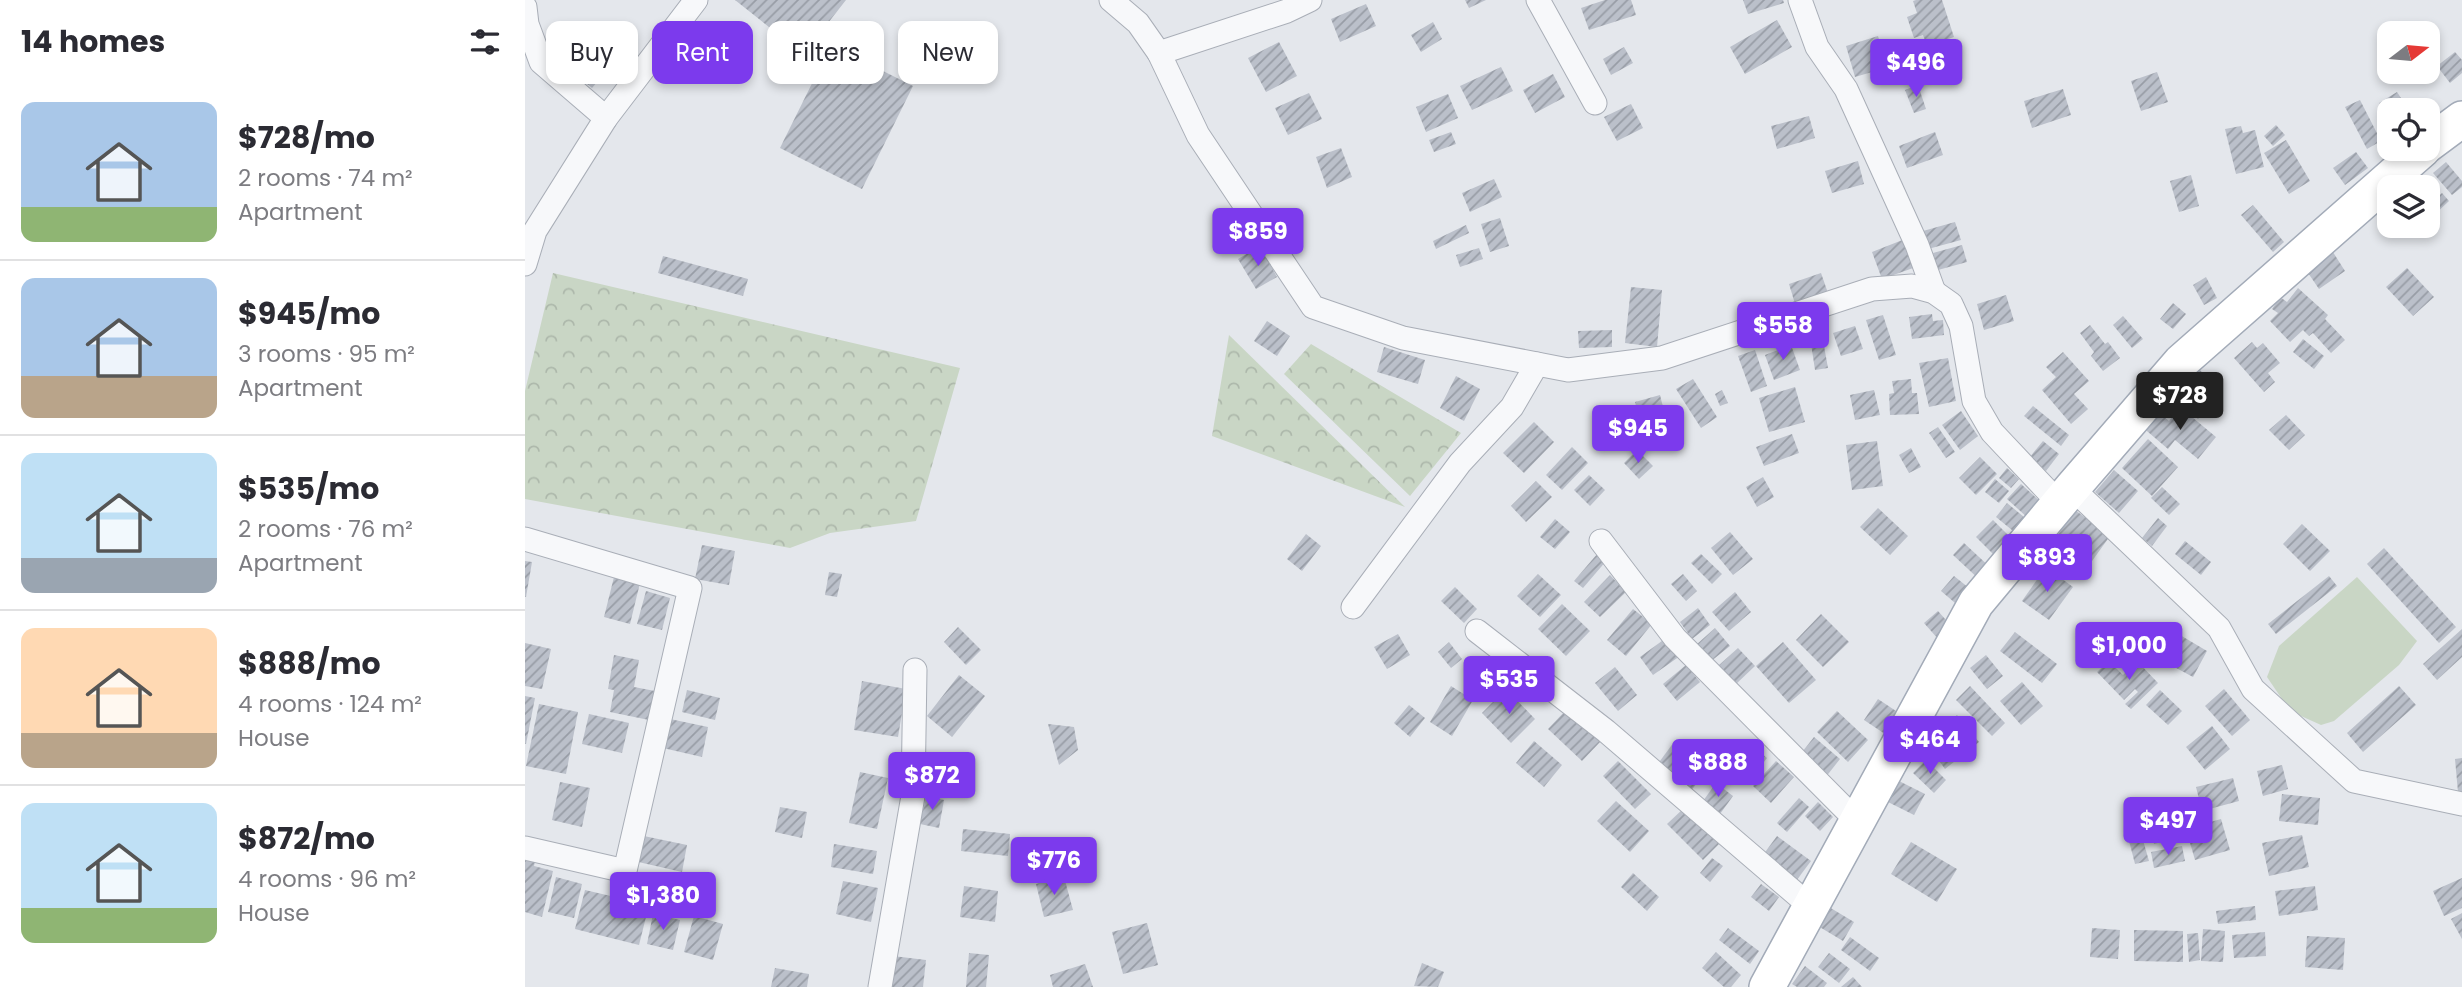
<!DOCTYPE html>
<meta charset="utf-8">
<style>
:root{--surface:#fff;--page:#f2f2f3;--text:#2b2b33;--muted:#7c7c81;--line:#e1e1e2;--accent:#7c3aed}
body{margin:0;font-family:Poppins,sans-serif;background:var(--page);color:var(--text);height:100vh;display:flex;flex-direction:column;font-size:26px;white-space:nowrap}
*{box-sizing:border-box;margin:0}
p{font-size:23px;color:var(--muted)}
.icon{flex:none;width:38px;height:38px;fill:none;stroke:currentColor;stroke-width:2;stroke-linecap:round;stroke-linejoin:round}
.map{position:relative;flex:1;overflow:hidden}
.drawer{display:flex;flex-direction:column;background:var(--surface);width:525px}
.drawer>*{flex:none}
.banner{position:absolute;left:21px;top:21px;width:665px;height:63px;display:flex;gap:14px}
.needle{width:46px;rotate:74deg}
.buttons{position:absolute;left:1852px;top:21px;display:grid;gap:14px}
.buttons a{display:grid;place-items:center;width:63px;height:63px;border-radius:14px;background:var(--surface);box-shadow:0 4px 10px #0003;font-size:35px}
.price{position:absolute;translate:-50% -60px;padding:0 16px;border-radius:7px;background:var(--accent);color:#fff;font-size:23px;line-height:46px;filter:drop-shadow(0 2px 4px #0008)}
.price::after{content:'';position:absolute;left:50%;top:42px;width:21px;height:16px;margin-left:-10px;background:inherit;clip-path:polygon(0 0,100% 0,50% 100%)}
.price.on{background:#222;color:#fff}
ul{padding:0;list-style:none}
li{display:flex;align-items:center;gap:21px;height:175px;padding:0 21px}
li+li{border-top:2px solid var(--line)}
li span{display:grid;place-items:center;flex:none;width:196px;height:140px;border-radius:14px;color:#555}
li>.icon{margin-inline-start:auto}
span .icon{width:84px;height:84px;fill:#fffc;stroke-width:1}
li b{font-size:30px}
h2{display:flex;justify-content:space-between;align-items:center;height:84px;padding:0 21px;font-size:30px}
.tag{padding:0 24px;border-radius:14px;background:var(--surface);box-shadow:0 4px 10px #0003;font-size:24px;line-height:63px}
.tag.on{background:var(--accent);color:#fff}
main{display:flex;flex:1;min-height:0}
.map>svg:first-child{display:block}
</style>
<main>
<section class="drawer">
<h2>14 homes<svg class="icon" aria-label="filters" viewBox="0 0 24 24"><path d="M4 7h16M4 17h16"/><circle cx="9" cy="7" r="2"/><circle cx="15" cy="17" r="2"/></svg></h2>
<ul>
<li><span style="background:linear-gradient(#a9c7e8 75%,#8fb573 0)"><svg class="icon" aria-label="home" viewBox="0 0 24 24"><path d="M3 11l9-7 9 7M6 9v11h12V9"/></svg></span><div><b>$728/mo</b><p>2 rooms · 74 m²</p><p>Apartment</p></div></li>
<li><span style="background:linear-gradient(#a9c7e8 70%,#b9a48a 0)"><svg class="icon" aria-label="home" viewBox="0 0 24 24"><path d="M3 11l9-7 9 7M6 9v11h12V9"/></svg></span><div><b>$945/mo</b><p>3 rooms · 95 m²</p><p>Apartment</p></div></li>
<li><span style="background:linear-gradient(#bfe0f5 75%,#9aa5b1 0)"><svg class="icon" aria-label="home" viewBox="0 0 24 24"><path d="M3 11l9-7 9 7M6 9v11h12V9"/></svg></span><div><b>$535/mo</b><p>2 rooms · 76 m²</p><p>Apartment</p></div></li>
<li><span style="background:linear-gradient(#ffd9b3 75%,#b9a48a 0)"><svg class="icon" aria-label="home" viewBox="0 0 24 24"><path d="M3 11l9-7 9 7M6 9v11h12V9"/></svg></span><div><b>$888/mo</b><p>4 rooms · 124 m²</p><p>House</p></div></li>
<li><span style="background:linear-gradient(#bfe0f5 75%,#8fb573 0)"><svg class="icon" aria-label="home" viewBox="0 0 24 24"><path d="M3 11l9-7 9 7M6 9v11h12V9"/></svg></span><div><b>$872/mo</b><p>4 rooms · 96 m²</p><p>House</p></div></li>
</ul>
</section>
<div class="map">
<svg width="1937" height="987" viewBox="0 0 1937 987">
<defs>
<pattern id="forest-crowns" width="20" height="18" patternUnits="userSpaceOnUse" patternTransform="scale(1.75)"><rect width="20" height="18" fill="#c9d6c5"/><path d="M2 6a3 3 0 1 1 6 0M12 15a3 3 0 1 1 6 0" fill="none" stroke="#adb8ab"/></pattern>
<pattern id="building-hatch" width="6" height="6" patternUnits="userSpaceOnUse" patternTransform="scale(1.75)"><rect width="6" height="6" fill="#bbc0ca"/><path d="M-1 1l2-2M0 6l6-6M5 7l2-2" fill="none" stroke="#989da6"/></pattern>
</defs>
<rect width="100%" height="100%" fill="#e4e7ec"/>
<polygon fill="#c9d6c5" points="1832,577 1892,641 1874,665 1809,721 1796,725 1765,711 1742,677 1754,646"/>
<g fill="url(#forest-crowns)">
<polygon points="28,273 435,368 391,521 305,533 265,548 0,499 0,391"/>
<polygon points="704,335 880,507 687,436"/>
<polygon points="786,344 936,433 885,496 759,374"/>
</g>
<g fill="url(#building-hatch)">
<polygon points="210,0 321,0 292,37 273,22 259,39"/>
<polygon points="940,0 961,0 944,8"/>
<polygon points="1080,0 1106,0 1111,15 1064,30 1056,8"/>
<polygon points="1218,0 1258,0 1259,3 1223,14"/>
<polygon points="1391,0 1417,0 1429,37 1402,46 1398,35 1389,38 1382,17 1392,13 1388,1"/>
<polygon points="841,4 851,26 815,42 806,19"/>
<polygon points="1252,20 1267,47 1220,74 1205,47"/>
<polygon points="908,22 917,39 896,52 886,35"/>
<polygon points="1353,36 1358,53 1369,50 1374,64 1330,77 1321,46"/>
<polygon points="754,42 772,76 741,92 723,58"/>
<polygon points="306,45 388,86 337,189 255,148"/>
<polygon points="61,47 84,68 67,88 43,68"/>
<polygon points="1099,47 1108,63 1086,75 1078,59"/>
<polygon points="1930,52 1937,60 1937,73 1925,83 1912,66"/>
<polygon points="976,67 988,91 947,110 935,86"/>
<polygon points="1632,72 1643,102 1616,111 1606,81"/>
<polygon points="1028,74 1040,97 1010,113 998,90"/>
<polygon points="1393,85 1401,109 1389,113 1380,90"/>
<polygon points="1538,89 1546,115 1507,128 1499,101"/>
<polygon points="1872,92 1884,110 1864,110 1864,118 1854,103"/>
<polygon points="784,93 797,119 763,135 750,108"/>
<polygon points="923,94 933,118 901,132 891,107"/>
<polygon points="1835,100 1856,141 1842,149 1820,107"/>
<polygon points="1106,104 1118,128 1092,141 1079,117"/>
<polygon points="1284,116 1290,138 1252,149 1246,126"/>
<polygon points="1751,125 1760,135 1748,146 1739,136"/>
<polygon points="1716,126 1718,133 1730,130 1739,167 1711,174 1700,129"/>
<polygon points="926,132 931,144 909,152 904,140"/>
<polygon points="1410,132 1418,155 1382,168 1374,146"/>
<polygon points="1761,140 1785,181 1764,194 1739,153"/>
<polygon points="816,148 827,177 802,188 791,157"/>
<polygon points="1831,152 1843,168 1820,185 1808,168"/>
<polygon points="1333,161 1339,184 1307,193 1300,171"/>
<polygon points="1921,162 1937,181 1937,187 1927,195 1908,173"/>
<polygon points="1666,175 1674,206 1654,212 1645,181"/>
<polygon points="969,179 977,197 945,212 937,193"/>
<polygon points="1917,193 1924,201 1907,217 1902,212 1902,207"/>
<polygon points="1728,205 1759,242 1748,252 1716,215"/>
<polygon points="975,218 984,246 965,252 956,224"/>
<polygon points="1430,222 1436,240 1403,249 1398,231"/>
<polygon points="941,225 944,233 911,249 908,241"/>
<polygon points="1380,239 1391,267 1357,279 1347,252"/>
<polygon points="1437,245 1442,262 1413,270 1408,253"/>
<polygon points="735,246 752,277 731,289 713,259"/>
<polygon points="954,248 958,259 935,267 931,255"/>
<polygon points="1806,249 1820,271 1794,289 1779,267"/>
<polygon points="138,256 223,279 218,296 133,273"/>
<polygon points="1882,268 1909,297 1888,316 1861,287"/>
<polygon points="1296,273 1304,296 1271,307 1264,284"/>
<polygon points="1681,277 1692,298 1679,305 1668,285"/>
<polygon points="1106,287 1137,290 1132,347 1100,343"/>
<polygon points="1773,288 1803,315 1800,319 1820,340 1806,353 1788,333 1784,336 1778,330 1765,342 1745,321 1753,313 1747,309 1755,297 1762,302"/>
<polygon points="1481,295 1489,321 1459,330 1452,304"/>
<polygon points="1648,303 1661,314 1648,329 1635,319"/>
<polygon points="1407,314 1408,321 1418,320 1419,335 1387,339 1384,317"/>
<polygon points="1358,315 1371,355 1354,360 1341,320"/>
<polygon points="1598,316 1618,339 1607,348 1588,325"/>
<polygon points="742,321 765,336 752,356 729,341"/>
<polygon points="1565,325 1580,344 1583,342 1595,358 1578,371 1566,356 1569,352 1555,333"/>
<polygon points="1330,326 1338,349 1316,356 1308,333"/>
<polygon points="1087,330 1087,347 1054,348 1053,331"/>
<polygon points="1297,335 1303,368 1290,370 1285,337"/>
<polygon points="1778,339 1799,356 1789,369 1768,352"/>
<polygon points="1727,342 1732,348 1738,343 1755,363 1743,373 1750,382 1739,392 1709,358"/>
<polygon points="1266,345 1275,370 1249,380 1240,355"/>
<polygon points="859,347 900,360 893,384 852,372"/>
<polygon points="1230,350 1242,386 1226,392 1213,356"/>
<polygon points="1538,352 1564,381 1549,394 1563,409 1546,424 1517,390 1531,377 1521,367"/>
<polygon points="1423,358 1431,401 1404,407 1394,363"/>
<polygon points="1673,368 1698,395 1673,419 1647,393"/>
<polygon points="931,376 955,389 939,421 915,408"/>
<polygon points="1168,379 1192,417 1176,428 1151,389"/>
<polygon points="1386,379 1387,393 1392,393 1394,414 1365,415 1364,394 1369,393 1367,381"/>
<polygon points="1270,387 1280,422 1244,432 1234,398"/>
<polygon points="1197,390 1203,403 1195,406 1190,394"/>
<polygon points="1349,390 1355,415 1330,420 1325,395"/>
<polygon points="1135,395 1139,411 1114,418 1110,402"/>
<polygon points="1508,406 1544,435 1536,446 1499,416"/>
<polygon points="1655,407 1691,437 1673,459 1650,440 1643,449 1616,426 1630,409 1644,421"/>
<polygon points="1436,411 1453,436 1435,450 1417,425"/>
<polygon points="1761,415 1780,435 1764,450 1744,430"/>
<polygon points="1009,422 1029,442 999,473 978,453"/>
<polygon points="1413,427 1430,452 1421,458 1404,433"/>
<polygon points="1267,434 1274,453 1239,466 1231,447"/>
<polygon points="1623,439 1653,467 1627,496 1597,468"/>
<polygon points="1352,441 1358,486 1327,490 1321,445"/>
<polygon points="1518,441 1534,454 1521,471 1504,458"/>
<polygon points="1047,447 1063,463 1037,490 1021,475"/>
<polygon points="1386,448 1396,467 1384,473 1374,455"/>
<polygon points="1112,450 1128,466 1114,479 1099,463"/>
<polygon points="1455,457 1472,474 1451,495 1434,478"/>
<polygon points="1482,468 1494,479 1486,488 1474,478"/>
<polygon points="1589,470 1613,491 1594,513 1570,492"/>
<polygon points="1064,475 1080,490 1065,506 1049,490"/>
<polygon points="1238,477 1249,497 1232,507 1221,487"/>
<polygon points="1470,479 1484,491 1474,503 1460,492"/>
<polygon points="1011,481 1027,497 1001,522 986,506"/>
<polygon points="1496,484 1518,504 1504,519 1482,499"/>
<polygon points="1637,487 1655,504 1644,515 1626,498"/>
<polygon points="1482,503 1505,522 1493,535 1471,517"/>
<polygon points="1353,508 1383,536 1365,555 1335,527"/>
<polygon points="1550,510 1585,536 1557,575 1522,550"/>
<polygon points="1633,518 1642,526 1627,546 1617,538"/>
<polygon points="1030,519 1045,532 1030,549 1015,537"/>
<polygon points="1468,520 1486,538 1469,555 1451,537"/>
<polygon points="1777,524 1805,551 1785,571 1758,544"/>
<polygon points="1205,532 1228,559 1208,575 1186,548"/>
<polygon points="781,534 796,546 777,571 762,559"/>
<polygon points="1660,541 1686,562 1676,575 1650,554"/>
<polygon points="1439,543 1468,570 1457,582 1428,555"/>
<polygon points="177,545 210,551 204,585 170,579"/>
<polygon points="1859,548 1931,627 1914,643 1842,564"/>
<polygon points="1073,553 1082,560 1058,588 1049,581"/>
<polygon points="1176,554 1197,574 1187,584 1166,563"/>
<polygon points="0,561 7,562 1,597 0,597"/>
<polygon points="1521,567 1548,587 1524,620 1497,601"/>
<polygon points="304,572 317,574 312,597 300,595"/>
<polygon points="1013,574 1036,595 1015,617 992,596"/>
<polygon points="1158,574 1172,591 1161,601 1146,584"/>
<polygon points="1085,575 1101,592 1075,617 1059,602"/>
<polygon points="1429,576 1449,592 1436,608 1416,591"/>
<polygon points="1804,576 1812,586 1751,634 1743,624"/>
<polygon points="89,577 115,583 105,624 79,617"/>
<polygon points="930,587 952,609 939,623 916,601"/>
<polygon points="121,591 145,598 137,630 112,624"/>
<polygon points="1210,592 1226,612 1204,631 1187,612"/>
<polygon points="1037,604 1065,631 1041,656 1013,629"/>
<polygon points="1173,608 1185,625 1167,639 1155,622"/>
<polygon points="1108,609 1127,624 1101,656 1082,640"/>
<polygon points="1413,611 1428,628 1414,640 1399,623"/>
<polygon points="1296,614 1324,642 1298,667 1271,640"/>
<polygon points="433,627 456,650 441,665 419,642"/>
<polygon points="1190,628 1205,646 1185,662 1171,645"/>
<polygon points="1937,629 1937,657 1912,680 1898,664"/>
<polygon points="1490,632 1532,664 1517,683 1475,651"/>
<polygon points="873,634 885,655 862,669 849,647"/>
<polygon points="1655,635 1682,651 1668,677 1640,662"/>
<polygon points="1141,638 1155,656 1128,675 1115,657"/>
<polygon points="924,642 937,659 926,668 913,652"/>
<polygon points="1258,642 1291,680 1264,703 1231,666"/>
<polygon points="0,643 26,649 17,689 0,686"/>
<polygon points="1213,648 1230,666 1210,685 1193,666"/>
<polygon points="89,655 114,660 109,687 130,691 124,720 85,712 89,690 83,689"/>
<polygon points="1461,655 1478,676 1462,689 1445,668"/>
<polygon points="1584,661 1598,675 1612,661 1633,683 1606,709 1600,704 1613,692 1610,689 1599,700 1572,672"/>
<polygon points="1161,665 1175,682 1152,701 1138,684"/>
<polygon points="1090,667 1112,695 1093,711 1070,683"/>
<polygon points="434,675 460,696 427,737 402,716"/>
<polygon points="337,681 381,689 373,737 329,730"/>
<polygon points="1497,682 1518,706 1496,725 1475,701"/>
<polygon points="926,686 948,700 927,736 905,722"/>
<polygon points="1445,686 1480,723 1467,736 1431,700"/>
<polygon points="1874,686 1891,705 1838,752 1822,733"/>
<polygon points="981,689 1010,719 986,743 957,713"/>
<polygon points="1699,689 1725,720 1707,736 1680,706"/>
<polygon points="162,690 195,698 190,720 157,712"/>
<polygon points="1635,690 1657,711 1643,725 1621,705"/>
<polygon points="0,696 10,698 1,744 0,744"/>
<polygon points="1353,699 1374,713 1360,734 1339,720"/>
<polygon points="14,704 53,712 41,774 1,766"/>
<polygon points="884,705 900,718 885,737 869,723"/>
<polygon points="1042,709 1076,741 1057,761 1023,729"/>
<polygon points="1312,711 1343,740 1323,762 1292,732"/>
<polygon points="64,714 104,723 97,753 57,744"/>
<polygon points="1432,715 1454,742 1420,769 1399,740"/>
<polygon points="145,719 183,727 177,757 138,748"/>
<polygon points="523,724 549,727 553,750 534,765"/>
<polygon points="1687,726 1705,749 1680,770 1661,747"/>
<polygon points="1289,737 1315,759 1300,778 1274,756"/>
<polygon points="1009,741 1037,765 1019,787 991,763"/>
<polygon points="1149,742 1183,768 1166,791 1132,765"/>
<polygon points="1226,745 1242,758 1228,776 1212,763"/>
<polygon points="1937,758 1937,792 1933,792 1930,759"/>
<polygon points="1401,760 1421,780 1409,793 1388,773"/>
<polygon points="1093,761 1126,794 1110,809 1078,776"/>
<polygon points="1251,761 1269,777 1246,803 1228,786"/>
<polygon points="1757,765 1763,789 1738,796 1732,771"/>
<polygon points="335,772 363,778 352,829 324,823"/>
<polygon points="1708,778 1714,801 1677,811 1671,787"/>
<polygon points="1374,781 1400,794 1389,815 1363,802"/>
<polygon points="35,782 65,788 57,827 27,820"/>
<polygon points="1191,783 1208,796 1195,814 1178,801"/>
<polygon points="1757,794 1795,798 1793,825 1754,821"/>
<polygon points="401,796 419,800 414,828 395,824"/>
<polygon points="1274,798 1284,807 1262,832 1252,823"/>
<polygon points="1091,801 1124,831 1105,852 1072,821"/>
<polygon points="1293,802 1308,817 1295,831 1280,816"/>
<polygon points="255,807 282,812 277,838 250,832"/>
<polygon points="1159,808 1194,844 1178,860 1142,824"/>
<polygon points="1638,817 1644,840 1629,844 1624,821"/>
<polygon points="1696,819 1705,850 1670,860 1661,829"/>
<polygon points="438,829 485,834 483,856 436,851"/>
<polygon points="1615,830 1624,861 1610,864 1602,833"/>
<polygon points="114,835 162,845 157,872 109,861"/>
<polygon points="1777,835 1784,867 1744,876 1737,843"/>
<polygon points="1252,836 1286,861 1271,881 1238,855"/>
<polygon points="1386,842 1432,869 1412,902 1366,874"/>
<polygon points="309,844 352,851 348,874 306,867"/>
<polygon points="1657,846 1660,861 1629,868 1626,852"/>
<polygon points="0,854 11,857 9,866 28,871 17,917 0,912"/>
<polygon points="1187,858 1198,866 1185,882 1175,873"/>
<polygon points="1108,873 1134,897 1122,911 1096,887"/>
<polygon points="31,877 57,884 49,918 23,912"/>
<polygon points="539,877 548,910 519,917 511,884"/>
<polygon points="1937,878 1937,908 1919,916 1908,891"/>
<polygon points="318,881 353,888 346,922 311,914"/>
<polygon points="1236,884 1254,897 1244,911 1226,897"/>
<polygon points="439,886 473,891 470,922 435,917"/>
<polygon points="1790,886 1793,910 1754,916 1750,891"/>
<polygon points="60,890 124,905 114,945 50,929"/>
<polygon points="1730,906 1731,920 1693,924 1691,911"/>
<polygon points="1304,907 1329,922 1318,941 1293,926"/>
<polygon points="1937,913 1937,939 1926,919"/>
<polygon points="128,914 155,920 148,950 122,944"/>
<polygon points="169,916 198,924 188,960 159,952"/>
<polygon points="622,923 633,965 598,974 587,932"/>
<polygon points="1203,928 1234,951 1225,964 1194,940"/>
<polygon points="1567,928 1595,930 1593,959 1565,957"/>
<polygon points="1678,929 1700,931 1698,962 1676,961"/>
<polygon points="1609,930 1658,931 1658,962 1609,961"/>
<polygon points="1740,932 1741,956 1709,958 1707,935"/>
<polygon points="1673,933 1675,960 1664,962 1662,934"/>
<polygon points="1782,936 1820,938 1818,970 1780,967"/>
<polygon points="1325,937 1354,958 1345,971 1316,950"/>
<polygon points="1191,952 1216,975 1206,987 1199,987 1177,968"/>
<polygon points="444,953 464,955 461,987 441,987"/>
<polygon points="1304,953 1325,969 1314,983 1293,967"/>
<polygon points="368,956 401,960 398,987 364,987"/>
<polygon points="897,963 919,972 913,987 889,986"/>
<polygon points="560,964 568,987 528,987 525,975"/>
<polygon points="1280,966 1302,983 1299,987 1272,987 1267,984"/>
<polygon points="250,968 284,974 282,987 246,987"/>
<polygon points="1328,977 1337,987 1316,987"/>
</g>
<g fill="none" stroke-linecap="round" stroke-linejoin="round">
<g stroke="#a9aeb7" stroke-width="25">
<g id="minor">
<polyline points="586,0 613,23 634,53 673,135 788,307 878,338 1043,370 1137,358 1347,289 1387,286 1409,292 1426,304 1436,326 1449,401 1467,432 1534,503"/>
<polyline points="1013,0 1070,103"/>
<polyline points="1275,0 1292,47 1321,89 1392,245 1409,292"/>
<polyline points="0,7 2,24 16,62 81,118"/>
<polyline points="634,53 762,11 785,0"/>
<polyline points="0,264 10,231 81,118 171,0"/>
<polyline points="1547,488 1694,628 1728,689 1829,781 1937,804"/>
<polyline points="0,539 165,588 100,871 0,848"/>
<polyline points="1076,541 1150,638 1332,821"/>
<polyline points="828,607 935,463 987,407 1012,364"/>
<polyline points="952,631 1081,731 1285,906"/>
<polyline points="355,987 388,796 390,670"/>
</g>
</g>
<g stroke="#a3abb8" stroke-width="38">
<g id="primary">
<polyline points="1902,145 1937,119"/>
<polyline points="1242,987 1451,603 1547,488 1656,362 1898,149"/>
</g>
</g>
<use href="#minor" stroke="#f7f8fa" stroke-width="23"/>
<use href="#primary" stroke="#fff" stroke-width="35"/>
</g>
</svg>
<div class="buttons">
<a><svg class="needle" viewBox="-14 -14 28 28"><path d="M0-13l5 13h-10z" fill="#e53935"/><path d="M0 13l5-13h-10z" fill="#7c7c81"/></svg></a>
<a><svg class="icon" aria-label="locate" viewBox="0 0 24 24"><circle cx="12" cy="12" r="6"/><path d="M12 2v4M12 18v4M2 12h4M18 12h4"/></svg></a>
<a><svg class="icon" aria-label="layers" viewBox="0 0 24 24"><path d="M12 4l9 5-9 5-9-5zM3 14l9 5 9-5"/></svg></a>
</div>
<b class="price" style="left:1391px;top:99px">$496</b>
<b class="price" style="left:733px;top:268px">$859</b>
<b class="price" style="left:1258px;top:362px">$558</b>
<b class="price on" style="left:1655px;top:432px">$728</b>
<b class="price" style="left:1113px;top:465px">$945</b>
<b class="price" style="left:1522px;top:594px">$893</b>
<b class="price" style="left:1604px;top:682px">$1,000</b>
<b class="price" style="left:984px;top:716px">$535</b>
<b class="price" style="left:1405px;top:776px">$464</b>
<b class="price" style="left:1193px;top:799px">$888</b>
<b class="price" style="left:407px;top:812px">$872</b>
<b class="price" style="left:1643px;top:857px">$497</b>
<b class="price" style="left:529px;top:897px">$776</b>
<b class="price" style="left:138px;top:932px">$1,380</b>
<div class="banner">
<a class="tag">Buy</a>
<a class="tag on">Rent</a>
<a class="tag">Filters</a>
<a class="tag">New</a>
</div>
</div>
</main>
